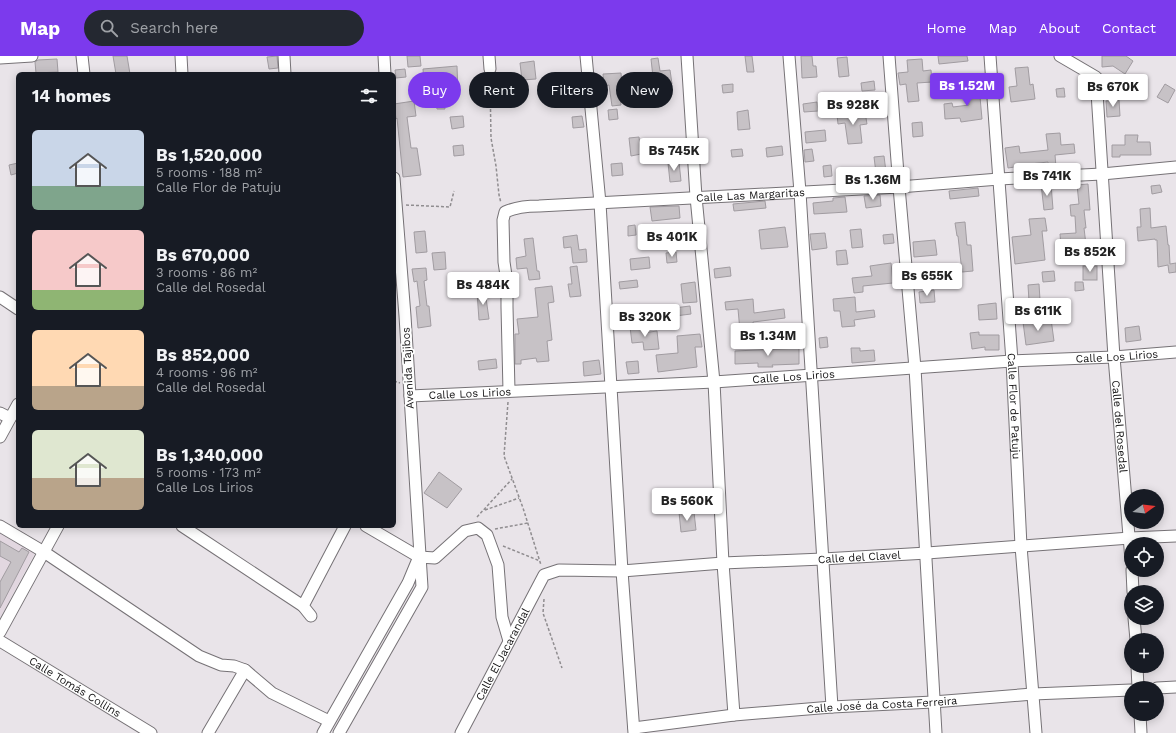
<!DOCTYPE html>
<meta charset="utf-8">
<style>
:root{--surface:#171b24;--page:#242831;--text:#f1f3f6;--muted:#9ea1a6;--accent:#7c3aed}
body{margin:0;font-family:"Work Sans",sans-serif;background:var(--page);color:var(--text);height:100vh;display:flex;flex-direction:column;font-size:15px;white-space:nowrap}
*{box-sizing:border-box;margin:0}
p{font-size:13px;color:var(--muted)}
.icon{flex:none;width:22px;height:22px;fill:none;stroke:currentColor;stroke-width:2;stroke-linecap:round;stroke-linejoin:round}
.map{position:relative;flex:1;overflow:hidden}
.side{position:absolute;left:16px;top:16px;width:380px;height:456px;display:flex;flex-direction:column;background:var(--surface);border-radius:6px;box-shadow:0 2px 10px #0003}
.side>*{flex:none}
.banner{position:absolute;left:408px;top:16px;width:380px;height:36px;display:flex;gap:8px}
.needle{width:26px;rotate:75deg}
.tools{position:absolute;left:1124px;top:433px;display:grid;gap:8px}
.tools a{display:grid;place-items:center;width:40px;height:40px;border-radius:50%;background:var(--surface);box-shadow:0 2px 10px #0003;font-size:20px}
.price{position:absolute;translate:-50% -34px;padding:0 9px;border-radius:4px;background:#fff;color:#222;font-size:13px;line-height:26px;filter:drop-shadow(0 1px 2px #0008)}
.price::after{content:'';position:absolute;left:50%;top:24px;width:12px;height:9px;margin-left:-6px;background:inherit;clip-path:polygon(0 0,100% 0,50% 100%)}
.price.active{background:var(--accent);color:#fff}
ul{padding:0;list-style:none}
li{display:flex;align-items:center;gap:12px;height:100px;padding:0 16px}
li span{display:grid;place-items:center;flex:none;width:112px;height:80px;border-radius:6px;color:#555}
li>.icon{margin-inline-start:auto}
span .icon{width:48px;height:48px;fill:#fffc;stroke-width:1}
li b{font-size:17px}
h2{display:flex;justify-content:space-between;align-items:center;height:48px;padding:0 16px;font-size:17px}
.tag{padding:0 14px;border-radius:18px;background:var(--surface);box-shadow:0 2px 10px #0003;font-size:14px;line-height:36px}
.tag.active{background:var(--accent);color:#fff}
header{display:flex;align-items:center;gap:24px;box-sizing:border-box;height:56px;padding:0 20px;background:var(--accent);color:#fff}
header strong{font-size:19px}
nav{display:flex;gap:22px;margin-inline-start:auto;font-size:14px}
.search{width:280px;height:36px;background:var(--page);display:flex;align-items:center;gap:10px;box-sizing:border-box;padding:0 14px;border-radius:22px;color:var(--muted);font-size:15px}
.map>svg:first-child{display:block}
</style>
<header>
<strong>Map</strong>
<div class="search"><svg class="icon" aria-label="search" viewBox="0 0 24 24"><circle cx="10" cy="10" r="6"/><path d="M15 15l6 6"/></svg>Search here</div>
<nav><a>Home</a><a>Map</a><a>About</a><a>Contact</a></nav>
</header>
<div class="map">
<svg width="1176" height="677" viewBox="0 0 1176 677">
<rect width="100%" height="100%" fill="#e9e4e9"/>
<polygon fill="#e2d7e0" points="0,476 35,497 0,562"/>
<g fill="#c7c2c6" stroke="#a19ca1">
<polygon points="113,0 127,0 130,18 116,18"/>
<polygon points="277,0 278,12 269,13 267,1"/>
<polygon points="407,0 420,0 421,10 408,11"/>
<polygon points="745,0 752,0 754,16 747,16"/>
<polygon points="801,0 812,0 813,10 816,10 817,21 802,22"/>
<polygon points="938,0 967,0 968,5 939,8"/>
<polygon points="1102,0 1126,0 1133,5 1125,18 1113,10 1102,11"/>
<polygon points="847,1 849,20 839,21 837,2"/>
<polygon points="658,2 660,15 670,14 672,28 654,30 651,3"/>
<polygon points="57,3 58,16 36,17 35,6 38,4"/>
<polygon points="922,3 923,15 931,14 932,26 917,27 919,45 908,46 906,28 900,29 898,17 908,16 907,4"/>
<polygon points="534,5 536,23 522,24 520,7"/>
<polygon points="457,10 458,39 447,40 445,25 424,28 423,13"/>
<polygon points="1028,11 1030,29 1033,28 1035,43 1011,46 1009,31 1017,30 1015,12"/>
<polygon points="405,13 406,21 396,22 395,14"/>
<polygon points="621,17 622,28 618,28 621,49 612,50 609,29 604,30 603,18"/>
<polygon points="874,25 875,34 862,35 861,27"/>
<polygon points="514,27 515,35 504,36 504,28"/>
<polygon points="733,28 733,36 723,37 722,29"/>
<polygon points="1165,28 1175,34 1168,47 1157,41"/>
<polygon points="980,29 982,41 980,41 982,63 961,66 960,62 945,63 944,48 952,47 953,51 969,49 966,30"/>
<polygon points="653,31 655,46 641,48 640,32"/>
<polygon points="1064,32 1065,41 1057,41 1056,33"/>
<polygon points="1119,44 1120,60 1107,61 1106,45"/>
<polygon points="414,45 416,60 407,61 411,92 417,92 421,119 403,121 397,62 396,63 394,48"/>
<polygon points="436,45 444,45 445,53 437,53"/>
<polygon points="817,46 818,55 804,56 803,48"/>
<polygon points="617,53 618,63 609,64 608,54"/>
<polygon points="748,54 750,73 738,74 737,56"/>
<polygon points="865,56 867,68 860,69 862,87 848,88 845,67 838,68 837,59"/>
<polygon points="463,60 464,71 452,73 450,61"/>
<polygon points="582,60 584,71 573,72 572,61"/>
<polygon points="922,66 923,80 913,81 912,67"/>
<polygon points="825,74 826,85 806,87 805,76"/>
<polygon points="1060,77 1061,89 1074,88 1075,97 1055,99 1056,111 1048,111 1048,106 1021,109 1021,110 1008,112 1005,92 1019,90 1020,97 1048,94 1046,78"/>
<polygon points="1125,79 1138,79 1137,86 1150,86 1151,99 1120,99 1120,101 1112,101 1112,89 1125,89"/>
<polygon points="639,81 641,98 631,100 629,82"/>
<polygon points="463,89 464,99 454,100 453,90"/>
<polygon points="782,90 783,99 767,101 766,92"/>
<polygon points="742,93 743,100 732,101 731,94"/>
<polygon points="812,93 814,105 805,106 804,94"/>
<polygon points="884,100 886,116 876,117 874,101"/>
<polygon points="679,106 681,125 670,126 668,107"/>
<polygon points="18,107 18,117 11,119 9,109"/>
<polygon points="622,107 623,119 612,120 611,108"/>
<polygon points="831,109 832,120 824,121 823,110"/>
<polygon points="1041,128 1051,128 1053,153 1044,154"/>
<polygon points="1088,128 1090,154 1084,154 1086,172 1084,172 1086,189 1061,191 1060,178 1076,177 1075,160 1071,160 1070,149 1079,148 1077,129"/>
<polygon points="1160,129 1162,136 1152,138 1151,130"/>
<polygon points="978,132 979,140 950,143 949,135"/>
<polygon points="880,139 881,150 866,152 864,140"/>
<polygon points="845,141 847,156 814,158 813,147 833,145 833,142"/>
<polygon points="765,145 766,152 734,155 733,148"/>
<polygon points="679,150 680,162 652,165 650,151"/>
<polygon points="1150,152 1151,172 1166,170 1168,189 1169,189 1170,208 1176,207 1176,216 1169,217 1168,209 1158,211 1157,184 1155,184 1155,183 1138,185 1137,171 1141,171 1140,153"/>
<polygon points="1045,162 1047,175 1042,175 1045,204 1015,208 1012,181 1031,179 1029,163"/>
<polygon points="965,166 967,189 971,189 973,215 962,216 958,180 957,180 955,167"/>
<polygon points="635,169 636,179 628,180 628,170"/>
<polygon points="785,171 788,191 761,193 759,174"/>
<polygon points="861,173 863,191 852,192 850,174"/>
<polygon points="425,175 427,196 416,197 414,176"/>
<polygon points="825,177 827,192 812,194 810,178"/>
<polygon points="893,178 894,187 884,188 883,179"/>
<polygon points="577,179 579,194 586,193 587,206 573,207 571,191 564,192 563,181"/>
<polygon points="533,182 537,215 539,215 540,223 529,224 527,212 517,213 516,202 526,200 524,183"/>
<polygon points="935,184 937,199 914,201 913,186"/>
<polygon points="846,194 848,208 837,209 836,195"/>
<polygon points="445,196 446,213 434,214 432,197"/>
<polygon points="676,196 677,206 667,207 666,197"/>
<polygon points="649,201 650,212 631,214 630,203"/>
<polygon points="891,207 893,227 863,230 863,236 854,237 852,222 872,220 870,210"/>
<polygon points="577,210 581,240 570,241 568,228 572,228 570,211"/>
<rect x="1083" y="210" width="14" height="14"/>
<polygon points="730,211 731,220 715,222 714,213"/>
<polygon points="426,212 427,224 424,225 427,250 429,250 431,270 418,272 416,251 420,250 417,225 414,226 412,213"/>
<polygon points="1054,215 1055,225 1043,226 1042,216"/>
<polygon points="637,224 638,231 620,233 619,226"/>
<polygon points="695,226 697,246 683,247 681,228"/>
<polygon points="1075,226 1083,226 1084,234 1075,235"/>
<polygon points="1039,228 1040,244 1044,244 1045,252 1021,252 1020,245 1029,245 1028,229"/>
<polygon points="552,230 554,246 548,247 552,284 547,285 549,305 537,306 536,302 521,304 521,308 515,308 515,278 519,278 517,263 538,261 535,232"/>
<polygon points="934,234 935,246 920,247 919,236"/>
<polygon points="485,235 489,263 479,264 477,236"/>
<polygon points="855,241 856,256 874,254 875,261 854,264 855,270 842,271 840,255 834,255 833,243"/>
<polygon points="753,243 754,257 784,253 785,262 753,266 754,273 740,275 738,253 726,254 725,246"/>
<polygon points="996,247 997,263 979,264 978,249"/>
<polygon points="690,250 691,258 675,260 674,252"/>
<polygon points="1051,263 1054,285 1026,289 1023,266"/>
<polygon points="642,269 643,277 657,275 659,293 644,294 643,286 632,287 630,271"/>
<polygon points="1139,270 1141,284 1126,286 1125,272"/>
<polygon points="979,276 979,279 999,279 999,294 985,294 985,291 972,293 970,277"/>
<polygon points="700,278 702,291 695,291 697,311 658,316 656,299 678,297 677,280"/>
<polygon points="827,281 828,291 820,292 819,282"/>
<polygon points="799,292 799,308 772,309 773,311 758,311 758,307 735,308 735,295"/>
<polygon points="851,292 860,292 860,295 874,294 875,305 852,307"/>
<polygon points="496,303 497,312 479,314 478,305"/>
<polygon points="599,304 601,318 584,320 583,306"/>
<polygon points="638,305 639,317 628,318 626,306"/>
<polygon points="439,416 462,433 447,452 424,437"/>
<polygon points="679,456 694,456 696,474 681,476"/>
<polygon points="0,485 19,496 22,492 29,496 0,552 0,526 11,506 0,500"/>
</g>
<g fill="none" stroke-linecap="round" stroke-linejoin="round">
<g stroke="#767276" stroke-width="13">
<g id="minor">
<polyline points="82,0 84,18"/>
<polyline points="181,0 182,18"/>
<polyline points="284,0 285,18"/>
<polyline points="384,0 385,18"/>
<polyline points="489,0 490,13"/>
<polyline points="586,0 600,147 622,515 634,677"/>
<polyline points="687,0 696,141 714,326 723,507 734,659"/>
<polyline points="789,0 800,136 832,651"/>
<polyline points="889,0 899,131 915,312 936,677"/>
<path id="s1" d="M990 0 1012 305 1021 490 1036 677"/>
<path id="s2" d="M1060 0 1096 21 1114 301 1131 504"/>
<polyline points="0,2 32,0"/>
<polyline points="0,241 18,253"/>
<path id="s3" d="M509 335 507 251V226L504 206 503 164 505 156C516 151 528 150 539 150L899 131 999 123 1102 118 1176 111"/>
<path id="s4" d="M410 340 714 326 1012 305 1114 301 1176 296"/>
<polyline points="0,357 10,362"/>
<polyline points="0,381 18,348"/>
<polyline points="0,470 44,496 199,600 221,609 234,610 245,614 272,637 329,665"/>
<polyline points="182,470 303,550"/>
<polyline points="366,470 419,501 435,502 465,475 478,472 487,479 498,509 502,561 509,585"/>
<polyline points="1132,514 1133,536"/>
<polyline points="311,560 303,550 345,470"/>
<polyline points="1134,562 1136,584"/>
<polyline points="0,576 58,470"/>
<path id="s5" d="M0 585 151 677"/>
<polyline points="1137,610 1138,632"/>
<polyline points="1157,632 1176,631"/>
<polyline points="1140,658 1141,677"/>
<path id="s6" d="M634 672 734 659 832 651 933 646 1033 638 1131 634"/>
<polyline points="208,677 245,614"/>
<polyline points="323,677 408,527 418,503"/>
<polyline points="339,677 422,531 405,260 394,122"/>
<path id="s7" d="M461 677 544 519 559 514 622 515 723 507 823 503 927 497 1130 482 1176 480"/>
</g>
</g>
<g stroke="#908d90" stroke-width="1.5" stroke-dasharray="3 2" stroke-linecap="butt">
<polyline points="490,23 491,82 496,110 499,139 501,147"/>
<polyline points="406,149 450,151 454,135"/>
<polyline points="394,325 400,327"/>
<polyline points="508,346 504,400 523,452 541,509"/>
<polyline points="485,454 519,442"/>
<polyline points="477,461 512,423"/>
<polyline points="495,473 528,467"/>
<polyline points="503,490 540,505"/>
<polyline points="544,543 543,557 562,612"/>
</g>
<use href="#minor" stroke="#fff" stroke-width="11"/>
</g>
<g text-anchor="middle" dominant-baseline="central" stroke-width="3.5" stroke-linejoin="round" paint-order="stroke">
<g font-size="11" fill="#141314" stroke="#fff">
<text stroke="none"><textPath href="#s3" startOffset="426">Calle Las Margaritas</textPath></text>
<text stroke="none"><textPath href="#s4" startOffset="708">Calle Los Lirios</textPath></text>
<text transform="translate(408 312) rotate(-93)">Avenida Tajibos</text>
<text stroke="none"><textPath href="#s4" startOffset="384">Calle Los Lirios</textPath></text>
<text stroke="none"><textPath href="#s4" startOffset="60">Calle Los Lirios</textPath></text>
<text stroke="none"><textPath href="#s1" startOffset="351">Calle Flor de Patuju</textPath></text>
<text stroke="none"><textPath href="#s2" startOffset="392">Calle del Rosedal</textPath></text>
<text stroke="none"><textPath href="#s7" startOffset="495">Calle del Clavel</textPath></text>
<text stroke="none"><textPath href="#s7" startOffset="89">Calle El Jacarandal</textPath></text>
<text stroke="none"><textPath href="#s5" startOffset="88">Calle Tomás Collins</textPath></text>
<text stroke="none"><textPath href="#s6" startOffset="249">Calle José da Costa Ferreira</textPath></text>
</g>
</g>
</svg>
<div class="tools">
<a><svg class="needle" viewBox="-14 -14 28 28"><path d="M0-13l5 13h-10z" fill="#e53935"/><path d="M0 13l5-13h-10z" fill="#9ea1a6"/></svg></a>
<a><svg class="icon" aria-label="locate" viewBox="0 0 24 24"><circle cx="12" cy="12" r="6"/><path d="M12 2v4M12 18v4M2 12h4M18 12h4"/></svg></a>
<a><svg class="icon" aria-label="layers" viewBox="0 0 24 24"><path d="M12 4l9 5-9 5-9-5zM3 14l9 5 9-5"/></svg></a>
<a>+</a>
<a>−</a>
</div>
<b class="price active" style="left:967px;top:51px">Bs 1.52M</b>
<b class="price" style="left:1113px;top:52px">Bs 670K</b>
<b class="price" style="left:853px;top:70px">Bs 928K</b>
<b class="price" style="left:674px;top:116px">Bs 745K</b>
<b class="price" style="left:1047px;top:141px">Bs 741K</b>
<b class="price" style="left:873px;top:145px">Bs 1.36M</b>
<b class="price" style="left:672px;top:202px">Bs 401K</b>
<b class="price" style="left:1090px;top:217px">Bs 852K</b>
<b class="price" style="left:927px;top:241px">Bs 655K</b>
<b class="price" style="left:483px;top:250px">Bs 484K</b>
<b class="price" style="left:1038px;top:276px">Bs 611K</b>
<b class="price" style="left:645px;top:282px">Bs 320K</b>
<b class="price" style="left:768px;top:301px">Bs 1.34M</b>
<b class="price" style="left:687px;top:466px">Bs 560K</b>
<div class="banner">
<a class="tag active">Buy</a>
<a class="tag">Rent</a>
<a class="tag">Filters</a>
<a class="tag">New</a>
</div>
<section class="side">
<h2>14 homes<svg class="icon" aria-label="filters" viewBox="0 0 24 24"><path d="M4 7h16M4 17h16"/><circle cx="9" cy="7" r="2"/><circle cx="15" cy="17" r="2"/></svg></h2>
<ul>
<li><span style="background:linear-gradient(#c9d6e8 70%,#7fa58c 0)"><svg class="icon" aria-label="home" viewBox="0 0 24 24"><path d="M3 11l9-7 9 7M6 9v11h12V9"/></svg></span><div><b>Bs 1,520,000</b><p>5 rooms · 188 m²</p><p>Calle Flor de Patuju</p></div></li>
<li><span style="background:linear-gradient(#f6c9c9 75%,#8fb573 0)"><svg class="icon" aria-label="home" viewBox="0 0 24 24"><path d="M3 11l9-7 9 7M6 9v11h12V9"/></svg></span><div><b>Bs 670,000</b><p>3 rooms · 86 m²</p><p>Calle del Rosedal</p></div></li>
<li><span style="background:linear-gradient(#ffd9b3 70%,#b9a48a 0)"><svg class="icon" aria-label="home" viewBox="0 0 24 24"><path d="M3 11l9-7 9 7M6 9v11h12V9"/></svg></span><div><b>Bs 852,000</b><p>4 rooms · 96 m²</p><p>Calle del Rosedal</p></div></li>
<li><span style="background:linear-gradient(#dfe7d0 60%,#b9a48a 0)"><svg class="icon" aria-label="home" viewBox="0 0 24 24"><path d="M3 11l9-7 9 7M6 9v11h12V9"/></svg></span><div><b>Bs 1,340,000</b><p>5 rooms · 173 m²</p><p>Calle Los Lirios</p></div></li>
</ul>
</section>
</div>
